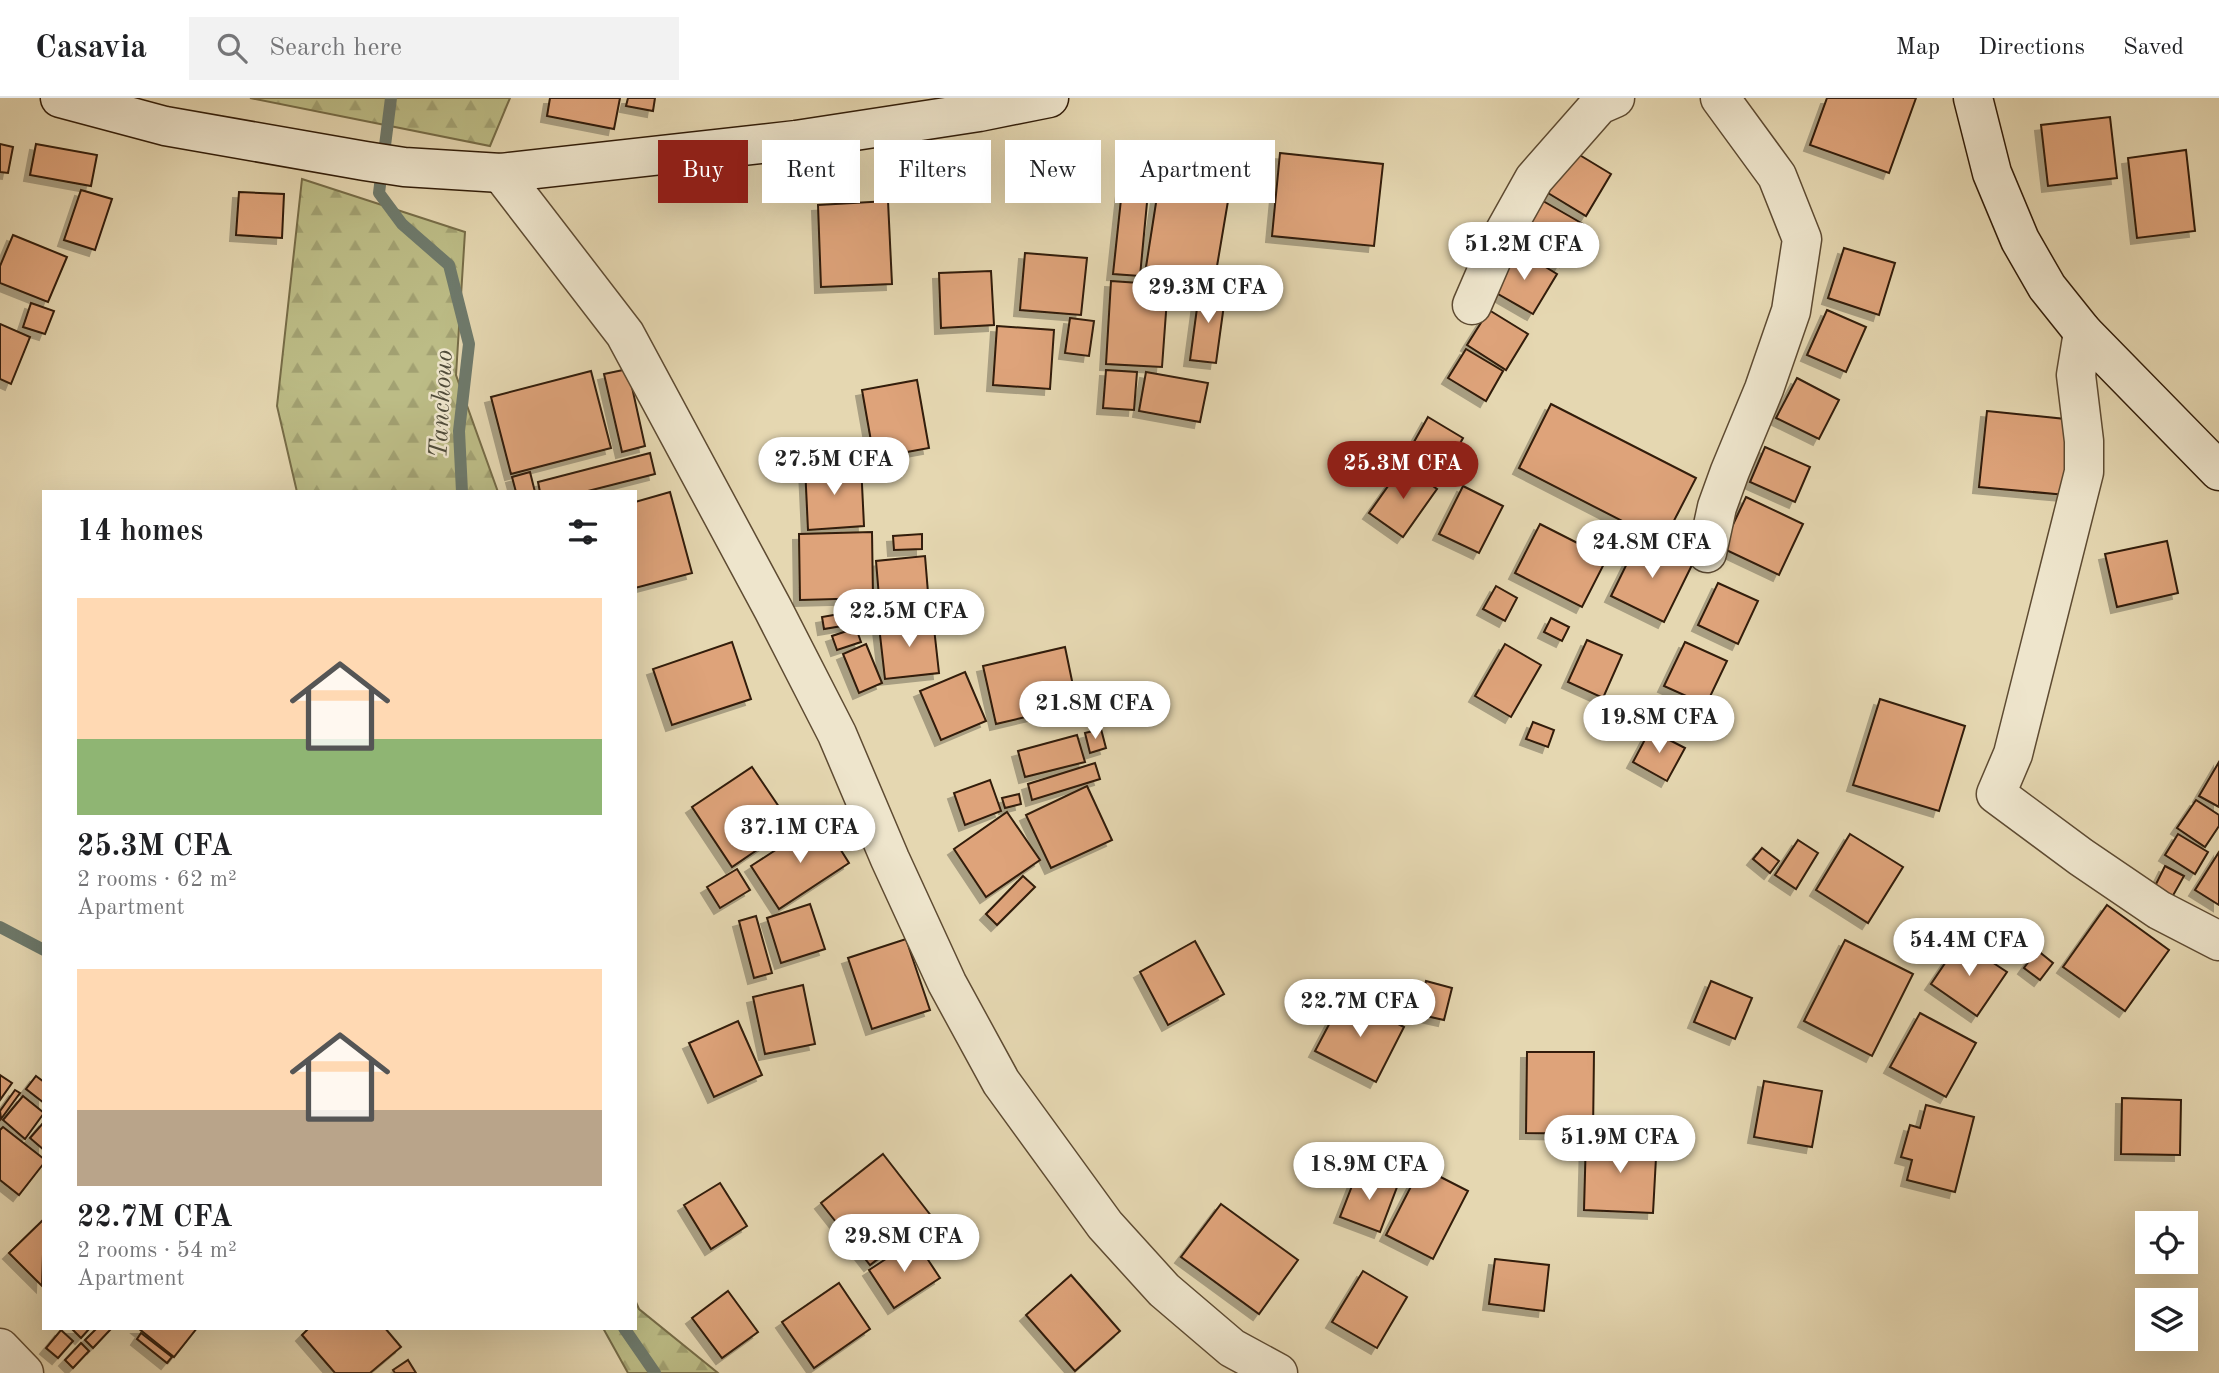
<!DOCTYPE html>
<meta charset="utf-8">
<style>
:root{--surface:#fff;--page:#f2f2f2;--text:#202124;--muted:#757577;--line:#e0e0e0;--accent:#8f2418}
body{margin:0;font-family:"Old Standard TT",serif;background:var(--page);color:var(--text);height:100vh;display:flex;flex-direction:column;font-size:26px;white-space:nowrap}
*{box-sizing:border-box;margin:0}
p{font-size:23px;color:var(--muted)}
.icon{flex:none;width:38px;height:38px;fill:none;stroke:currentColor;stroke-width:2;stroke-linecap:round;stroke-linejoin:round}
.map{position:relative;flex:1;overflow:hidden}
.sheet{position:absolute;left:42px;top:392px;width:595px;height:840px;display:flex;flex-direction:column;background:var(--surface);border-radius:0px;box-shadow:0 7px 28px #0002}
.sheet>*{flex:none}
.guide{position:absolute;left:658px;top:42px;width:665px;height:63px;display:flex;gap:14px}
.buttons{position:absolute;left:2135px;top:1113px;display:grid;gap:14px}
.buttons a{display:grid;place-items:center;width:63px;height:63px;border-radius:0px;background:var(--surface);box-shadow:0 7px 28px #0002;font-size:35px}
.price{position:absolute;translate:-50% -60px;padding:0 16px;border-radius:24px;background:#fff;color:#222;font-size:23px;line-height:46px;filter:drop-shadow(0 2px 4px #0008)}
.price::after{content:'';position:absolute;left:50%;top:42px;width:21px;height:16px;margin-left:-10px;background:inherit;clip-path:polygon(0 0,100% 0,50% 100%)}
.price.selected{background:var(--accent);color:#fff}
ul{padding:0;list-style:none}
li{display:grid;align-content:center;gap:14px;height:371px;padding:0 35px}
li span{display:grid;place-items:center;height:217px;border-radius:0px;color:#555}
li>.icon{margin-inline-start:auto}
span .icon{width:126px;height:126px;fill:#fffc;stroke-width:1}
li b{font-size:30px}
h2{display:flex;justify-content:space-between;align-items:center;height:84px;padding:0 35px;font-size:30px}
.tag{padding:0 24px;border-radius:0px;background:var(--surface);box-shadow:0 7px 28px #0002;font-size:24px;line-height:63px}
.tag.selected{background:var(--accent);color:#fff}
header{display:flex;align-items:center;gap:42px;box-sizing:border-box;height:98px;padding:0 35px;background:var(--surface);border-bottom:2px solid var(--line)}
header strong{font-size:33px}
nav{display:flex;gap:38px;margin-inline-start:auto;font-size:24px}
.search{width:490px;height:63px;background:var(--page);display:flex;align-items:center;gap:18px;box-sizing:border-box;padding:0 24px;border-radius:0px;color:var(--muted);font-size:26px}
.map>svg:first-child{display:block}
</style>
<header>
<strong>Casavia</strong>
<div class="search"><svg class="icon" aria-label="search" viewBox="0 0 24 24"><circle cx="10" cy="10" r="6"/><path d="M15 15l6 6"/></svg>Search here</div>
<nav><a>Map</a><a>Directions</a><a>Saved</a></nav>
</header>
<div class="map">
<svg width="2219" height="1275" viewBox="0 0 2219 1275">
<defs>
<pattern id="forest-firs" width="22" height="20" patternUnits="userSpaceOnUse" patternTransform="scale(1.75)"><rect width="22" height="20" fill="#bcbc86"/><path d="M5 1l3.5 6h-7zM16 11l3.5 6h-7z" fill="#a2a172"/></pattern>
<filter id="shadow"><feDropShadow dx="-6" dy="6" stdDeviation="0" flood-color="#0004"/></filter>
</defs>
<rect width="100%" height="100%" fill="#e5d7b1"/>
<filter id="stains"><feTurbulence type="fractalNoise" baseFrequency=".00286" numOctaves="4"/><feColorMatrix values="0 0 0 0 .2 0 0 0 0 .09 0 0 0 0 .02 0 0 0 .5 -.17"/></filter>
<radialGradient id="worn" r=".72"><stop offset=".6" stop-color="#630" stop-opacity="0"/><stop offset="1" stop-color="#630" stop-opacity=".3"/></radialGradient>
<g fill="url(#forest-firs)" stroke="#766c47" stroke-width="2">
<polygon points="250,0 510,0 490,48"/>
<polygon points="302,81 465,134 456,277 498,394 297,394 277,308"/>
<polygon points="635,1202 639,1211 718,1275 628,1275 603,1230 635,1230"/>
</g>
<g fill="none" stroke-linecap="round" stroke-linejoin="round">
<g stroke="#6e7a6c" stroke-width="12">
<polyline points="391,0 379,95 402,126 449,167 469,246 459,333 462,394"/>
<polyline points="0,829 44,852"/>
<polyline points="624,1230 655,1275"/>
</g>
</g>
<g fill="#dea37a" stroke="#311c08" stroke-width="2" filter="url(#shadow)">
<polygon points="550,0 620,0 614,31 547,18"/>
<polygon points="628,0 655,0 653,13 626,8"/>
<polygon points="1827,0 1916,0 1889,75 1810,47"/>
<polygon points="2110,19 2117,80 2048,88 2041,27"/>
<polygon points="0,46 13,49 8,75 0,74"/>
<polygon points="36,46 97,57 91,88 30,77"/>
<polygon points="2186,52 2195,133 2137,140 2128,60"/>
<polygon points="1573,53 1611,76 1586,118 1548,95"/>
<polygon points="1280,55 1383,66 1374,148 1272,138"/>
<polygon points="81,92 112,101 95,152 64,142"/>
<polygon points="1122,92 1148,94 1140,178 1113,176"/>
<polygon points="1158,92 1228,103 1215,180 1146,169"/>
<polygon points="239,94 284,96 282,140 236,137"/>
<polygon points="888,103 892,186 821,189 818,107"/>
<polygon points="1543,103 1583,126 1559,169 1518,147"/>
<polygon points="13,137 67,159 48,204 0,185 0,168"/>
<polygon points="1844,150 1895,165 1879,217 1828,200"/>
<polygon points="1516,151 1557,176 1533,216 1491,192"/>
<polygon points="1025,155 1087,160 1081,217 1020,212"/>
<polygon points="991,173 994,227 941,230 939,175"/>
<polygon points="1111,183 1168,187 1162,269 1106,266"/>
<polygon points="1200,188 1226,192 1216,265 1190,262"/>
<polygon points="31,205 54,213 45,236 23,229"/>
<polygon points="1489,212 1528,236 1506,272 1467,247"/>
<polygon points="1827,212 1866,229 1846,274 1807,257"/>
<polygon points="1070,220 1094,223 1089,258 1065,255"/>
<polygon points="0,226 30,239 11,286 0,281"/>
<polygon points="997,228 1054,232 1050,291 993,287"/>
<polygon points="1466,251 1503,273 1486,303 1448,280"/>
<polygon points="628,271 645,348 622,354 604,276"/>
<polygon points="1106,272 1137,274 1134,312 1103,310"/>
<polygon points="591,273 611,350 511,376 491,299"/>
<polygon points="1146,274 1208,285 1200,324 1139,313"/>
<polygon points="1797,280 1839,302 1819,341 1776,320"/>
<polygon points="917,282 929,350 874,360 862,292"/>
<polygon points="1551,306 1696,380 1663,444 1519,370"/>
<polygon points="1987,313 2075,322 2066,397 1979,389"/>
<polygon points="1428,319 1463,340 1440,381 1405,360"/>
<polygon points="1765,349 1810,369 1795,404 1750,384"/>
<polygon points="650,355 655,376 584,394 540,394 538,384"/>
<polygon points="861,366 864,428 808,432 805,368"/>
<polygon points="1403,367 1437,391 1403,439 1369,415"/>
<polygon points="530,374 535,394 516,394 512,379"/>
<polygon points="1463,388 1503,408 1479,455 1439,436"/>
<polygon points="670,394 692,475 635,490 635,404"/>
<polygon points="1746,399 1803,426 1779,477 1722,450"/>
<polygon points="1540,426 1607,460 1582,509 1515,475"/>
<polygon points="872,434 873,500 800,502 799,436"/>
<polygon points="922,436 922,451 894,452 893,438"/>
<polygon points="1639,441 1692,467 1664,524 1611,498"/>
<polygon points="2167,443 2178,495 2117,509 2105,456"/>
<polygon points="925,458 930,519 881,523 876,463"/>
<polygon points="1718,485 1758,503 1738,546 1698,527"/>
<polygon points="1496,488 1517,500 1505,523 1483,511"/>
<polygon points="851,514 854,526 824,531 822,519"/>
<polygon points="1551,520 1569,529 1562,543 1544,534"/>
<polygon points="933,521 939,575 885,581 879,528"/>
<polygon points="856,530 861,544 837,552 832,538"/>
<polygon points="1587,542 1622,557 1603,600 1568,584"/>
<polygon points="732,544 751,601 672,627 653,571"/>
<polygon points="1685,544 1727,563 1706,607 1664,588"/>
<polygon points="866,546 882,585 859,595 843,556"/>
<polygon points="1505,546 1541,567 1511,619 1475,598"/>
<polygon points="1065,549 1077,607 996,626 983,568"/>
<polygon points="965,574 986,623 941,642 920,593"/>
<polygon points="1880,601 1965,628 1939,713 1853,687"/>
<polygon points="1533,624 1554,632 1548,649 1526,641"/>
<polygon points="1101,631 1106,650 1090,655 1085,635"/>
<polygon points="1650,632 1685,650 1667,683 1633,664"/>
<polygon points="1077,637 1085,664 1025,679 1018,653"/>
<polygon points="2219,664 2219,709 2199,698"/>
<polygon points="1095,665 1100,681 1032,702 1028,686"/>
<polygon points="752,669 792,728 732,769 692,709"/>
<polygon points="990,682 1001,713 965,727 954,695"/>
<polygon points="1087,688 1112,742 1051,770 1026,717"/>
<polygon points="1019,696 1021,706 1005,710 1002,700"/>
<polygon points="2196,702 2219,717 2219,728 2205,749 2177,730"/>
<polygon points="1007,714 1040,762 986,799 954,751"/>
<polygon points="822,722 849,765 779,811 751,768"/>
<polygon points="1850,736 1903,769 1868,825 1816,792"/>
<polygon points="2178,736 2208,754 2195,776 2165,757"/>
<polygon points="1798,742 1818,755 1796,791 1775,777"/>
<polygon points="1762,750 1779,763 1770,775 1753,761"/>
<polygon points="2219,754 2219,807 2195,792"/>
<polygon points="2165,768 2184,778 2171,801 2153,792"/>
<polygon points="737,771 750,792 720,810 707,789"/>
<polygon points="1023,778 1035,789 997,827 986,816"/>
<polygon points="810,806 825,851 781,865 767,820"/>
<polygon points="2107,807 2169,852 2125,913 2063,869"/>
<polygon points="756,818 772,875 754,880 739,823"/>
<polygon points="906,841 930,912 872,931 848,860"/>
<polygon points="1845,842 1913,876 1872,958 1804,923"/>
<polygon points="1195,843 1224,896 1168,927 1140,874"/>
<polygon points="1960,843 2007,874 1977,918 1931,886"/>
<polygon points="2037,852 2053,865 2040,882 2024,870"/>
<polygon points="1426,883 1452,890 1444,922 1417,916"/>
<polygon points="1711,883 1752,900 1735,941 1694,924"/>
<polygon points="803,887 815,946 765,956 753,899"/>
<polygon points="1344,898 1404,929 1376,984 1315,953"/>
<polygon points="1920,915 1976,945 1946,999 1890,969"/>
<polygon points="738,923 762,977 714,999 689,945"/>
<polygon points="1527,954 1594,954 1593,1036 1526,1035"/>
<polygon points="0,977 12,985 0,1002"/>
<polygon points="36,978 44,984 44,1005 26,991"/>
<polygon points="1764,983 1822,993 1812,1049 1754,1039"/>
<polygon points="15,992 20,995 1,1021 0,1013"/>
<polygon points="23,998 44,1015 25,1041 3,1022"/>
<polygon points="2122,1000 2181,1002 2180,1057 2121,1056"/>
<polygon points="1926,1007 1974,1019 1955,1094 1907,1082 1912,1062 1901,1059 1910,1027 1920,1030"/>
<polygon points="44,1024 44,1052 30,1040"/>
<polygon points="3,1029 44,1061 44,1065 19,1097 0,1082 0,1032"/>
<polygon points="1586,1039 1657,1041 1653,1115 1584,1112"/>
<polygon points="883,1056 932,1119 870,1167 821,1105"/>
<polygon points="1421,1069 1468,1093 1433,1161 1386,1137"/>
<polygon points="1357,1075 1397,1089 1380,1134 1340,1119"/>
<polygon points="720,1085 747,1128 711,1151 684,1107"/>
<polygon points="1221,1106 1298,1162 1259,1216 1181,1159"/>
<polygon points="42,1123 44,1125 42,1188 9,1155"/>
<polygon points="915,1142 940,1180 894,1210 869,1172"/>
<polygon points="1495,1161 1549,1167 1544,1213 1489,1206"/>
<polygon points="1363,1173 1407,1199 1377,1250 1332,1224"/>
<polygon points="1071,1177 1120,1233 1075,1273 1026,1217"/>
<polygon points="839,1185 870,1231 814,1270 782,1224"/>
<polygon points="728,1193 758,1234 722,1260 692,1220"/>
<polygon points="71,1230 90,1230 81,1240"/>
<polygon points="97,1230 108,1230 110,1232 93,1250 85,1242"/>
<polygon points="138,1230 197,1230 174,1259"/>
<polygon points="309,1230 385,1230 401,1249 370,1275 335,1275 302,1237"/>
<polygon points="61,1232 73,1243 58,1260 46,1250"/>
<polygon points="141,1235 172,1259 167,1265 137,1241"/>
<polygon points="81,1245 89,1253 73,1270 65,1262"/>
<polygon points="408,1262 416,1275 395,1275 393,1272"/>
</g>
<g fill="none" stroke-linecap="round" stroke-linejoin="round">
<g stroke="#5e4b32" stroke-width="41">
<g id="street">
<polyline points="501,75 625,236 773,511 837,636 890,761 947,885 1001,984 1105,1127 1164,1192 1232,1250 1278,1275"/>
<polyline points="1472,207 1501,140 1534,81 1599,7 1615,0"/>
<polyline points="2083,234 2076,277 2084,343 2084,374 2013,656 1996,696 2081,759 2159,812 2219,843"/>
<polyline points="1707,455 1717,409 1730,373 1764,291 1791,213 1802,141 1777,78 1720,0"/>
<polyline points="0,1250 24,1275"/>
</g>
</g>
<g stroke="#311c08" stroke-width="41">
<g id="secondary">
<polyline points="60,0 165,28 365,63 404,69 501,75 796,42 979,14 1049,0"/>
<polyline points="1973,0 1992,75 2020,142 2047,189 2083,234 2219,373"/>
</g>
</g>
<use href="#street" stroke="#eee5cc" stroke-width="38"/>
<use href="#secondary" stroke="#eee5cc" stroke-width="38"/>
</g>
<g text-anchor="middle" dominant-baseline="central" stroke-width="5" stroke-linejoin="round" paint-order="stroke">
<g font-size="26" font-style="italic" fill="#4f4b3a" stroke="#eee5cc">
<text transform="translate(442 306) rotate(-87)">Tanchouo</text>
</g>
</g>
<rect width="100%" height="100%" filter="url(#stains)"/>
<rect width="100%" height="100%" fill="url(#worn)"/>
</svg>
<div class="buttons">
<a><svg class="icon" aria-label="locate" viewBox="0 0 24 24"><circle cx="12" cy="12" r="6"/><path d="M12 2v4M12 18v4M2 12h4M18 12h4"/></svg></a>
<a><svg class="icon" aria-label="layers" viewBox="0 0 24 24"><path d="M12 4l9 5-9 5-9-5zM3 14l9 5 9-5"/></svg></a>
</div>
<b class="price" style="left:1524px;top:184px">51.2M CFA</b>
<b class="price" style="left:1208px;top:227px">29.3M CFA</b>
<b class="price" style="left:834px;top:399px">27.5M CFA</b>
<b class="price selected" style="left:1403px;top:403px">25.3M CFA</b>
<b class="price" style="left:1652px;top:482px">24.8M CFA</b>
<b class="price" style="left:909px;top:551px">22.5M CFA</b>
<b class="price" style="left:1095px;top:643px">21.8M CFA</b>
<b class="price" style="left:1659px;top:657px">19.8M CFA</b>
<b class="price" style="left:800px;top:767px">37.1M CFA</b>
<b class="price" style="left:1969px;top:880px">54.4M CFA</b>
<b class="price" style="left:1360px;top:941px">22.7M CFA</b>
<b class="price" style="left:1620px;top:1077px">51.9M CFA</b>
<b class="price" style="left:1369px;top:1104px">18.9M CFA</b>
<b class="price" style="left:904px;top:1176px">29.8M CFA</b>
<div class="guide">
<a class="tag selected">Buy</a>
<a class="tag">Rent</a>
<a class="tag">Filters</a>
<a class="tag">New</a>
<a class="tag">Apartment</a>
</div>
<section class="sheet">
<h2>14 homes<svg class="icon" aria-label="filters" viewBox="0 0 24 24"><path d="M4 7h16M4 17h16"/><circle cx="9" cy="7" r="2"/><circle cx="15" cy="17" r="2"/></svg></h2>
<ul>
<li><span style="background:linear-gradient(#ffd9b3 65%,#8fb573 0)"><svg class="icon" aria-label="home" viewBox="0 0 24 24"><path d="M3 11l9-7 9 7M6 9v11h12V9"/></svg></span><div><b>25.3M CFA</b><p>2 rooms · 62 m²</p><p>Apartment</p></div></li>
<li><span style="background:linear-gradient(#ffd9b3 65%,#b9a48a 0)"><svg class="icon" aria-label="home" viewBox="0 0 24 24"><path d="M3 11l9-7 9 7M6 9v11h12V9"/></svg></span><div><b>22.7M CFA</b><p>2 rooms · 54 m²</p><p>Apartment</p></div></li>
</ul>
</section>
</div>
